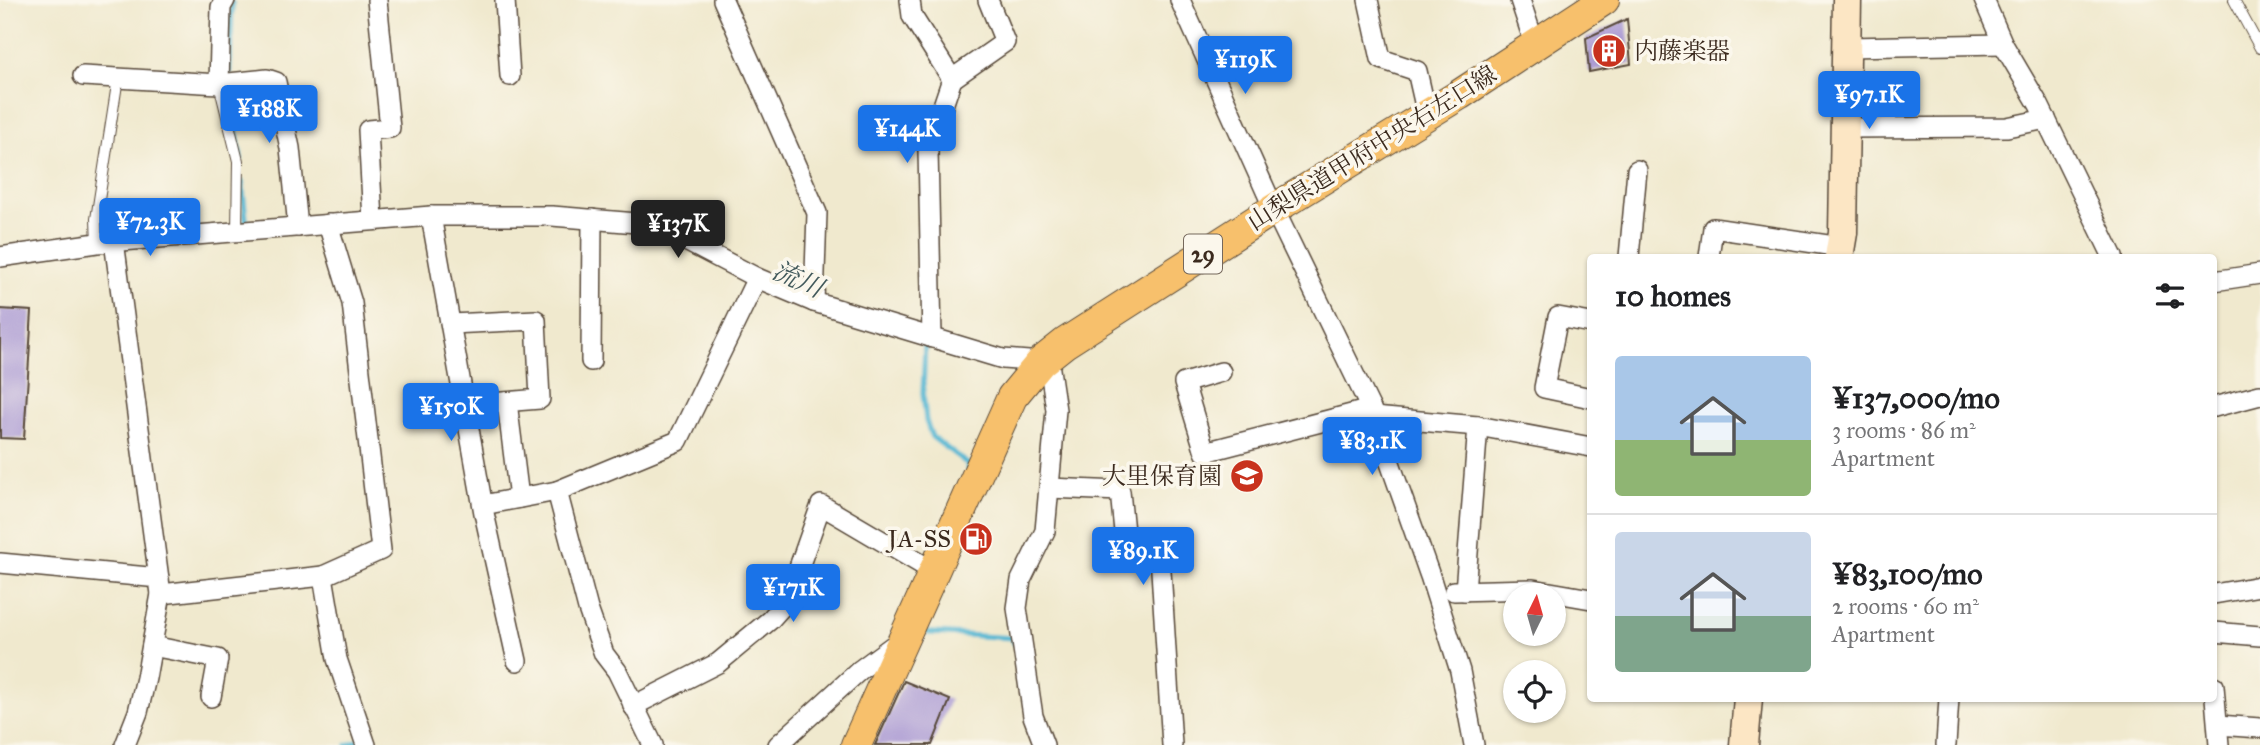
<!DOCTYPE html>
<meta charset="utf-8">
<style>
:root{--surface:#fff;--page:#f2f2f2;--text:#202124;--muted:#757577;--line:#e0e0e0;--accent:#1a73e8}
body{margin:0;font-family:"IM FELL Great Primer","Noto Serif JP",serif;background:var(--page);color:var(--text);height:100vh;display:flex;flex-direction:column;font-size:26px;white-space:nowrap}
*{box-sizing:border-box;margin:0}
p{font-size:23px;color:var(--muted)}
.icon{flex:none;width:38px;height:38px;fill:none;stroke:currentColor;stroke-width:2;stroke-linecap:round;stroke-linejoin:round}
.map{position:relative;flex:1;overflow:hidden}
.sheet{position:absolute;left:1587px;top:254px;width:630px;height:448px;display:flex;flex-direction:column;background:var(--surface);border-radius:7px;box-shadow:0 2px 5px #0004}
.sheet>*{flex:none}
.needle{width:46px;rotate:5deg}
.controls{position:absolute;left:1503px;top:583px;display:grid;gap:14px}
.controls a{display:grid;place-items:center;width:63px;height:63px;border-radius:50%;background:var(--surface);box-shadow:0 2px 5px #0004;font-size:35px}
.price{position:absolute;translate:-50% -60px;padding:0 16px;border-radius:7px;background:var(--accent);color:#fff;font-size:23px;line-height:46px;filter:drop-shadow(0 2px 4px #0008)}
.price::after{content:'';position:absolute;left:50%;top:42px;width:21px;height:16px;margin-left:-10px;background:inherit;clip-path:polygon(0 0,100% 0,50% 100%)}
.price.active{background:#222;color:#fff}
ul{padding:0;list-style:none}
li{display:flex;align-items:center;gap:21px;height:175px;padding:0 28px}
li+li{border-top:2px solid var(--line)}
li span{display:grid;place-items:center;flex:none;width:196px;height:140px;border-radius:7px;color:#555}
li>.icon{margin-inline-start:auto}
span .icon{width:84px;height:84px;fill:#fffc;stroke-width:1}
li b{font-size:30px}
h2{display:flex;justify-content:space-between;align-items:center;height:84px;padding:0 28px;font-size:30px}
.map>svg:first-child{display:block}
</style>
<div class="map">
<svg width="2260" height="745" viewBox="0 0 2260 745">
<rect width="100%" height="100%" fill="#fbf7ec"/>
<filter id="ink" filterUnits="userSpaceOnUse"><feTurbulence type="fractalNoise" baseFrequency=".0143" numOctaves="2"/><feDisplacementMap in="SourceGraphic" scale="14" xChannelSelector="R" yChannelSelector="G"/><feConvolveMatrix kernelMatrix="1 2 1 2 8 2 1 2 1" color-interpolation-filters="sRGB"/></filter>
<filter id="wash" filterUnits="userSpaceOnUse"><feTurbulence type="fractalNoise" baseFrequency=".00686" numOctaves="4" result="noise"/><feDisplacementMap in="SourceGraphic" scale="28" xChannelSelector="R" yChannelSelector="G"/><feGaussianBlur stdDeviation="1.57" result="paint"/><feColorMatrix in="noise" values="0 0 0 0 0 0 0 0 0 0 0 0 0 0 0 0 0 1.4 0 .05"/><feComposite in="paint" operator="in"/></filter>
<g filter="url(#wash)">
<rect width="100%" height="100%" fill="#f0e9ce"/>
<g fill="none" stroke-linecap="round" stroke-linejoin="round">
<g stroke="#54b7d3" stroke-width="5">
<polyline points="232,3 229,86 241,159"/>
<polyline points="242,182 247,228"/>
<polyline points="925,342 923,393 926,421 932,437 969,465 967,468"/>
<polyline points="916,632 1013,638 1014,643"/>
<polyline points="347,745 361,740"/>
</g>
</g>
<g id="blocks">
<g fill="#aa9ad3">
<polygon points="1627,19 1631,64 1589,72 1586,38"/>
<polygon points="0,309 32,311 24,439 0,438"/>
<polygon points="904,681 950,700 932,745 875,745"/>
</g>
</g>
</g>
<g filter="url(#ink)">
<use href="#blocks" fill-opacity="0" stroke="#564738" stroke-width="2"/>
<g fill="none" stroke-linecap="round" stroke-linejoin="round">
<g stroke="#564738" stroke-width="12">
<g id="lane">
<polyline points="2234,0 2260,48"/>
<polyline points="219,84 238,161 237,232"/>
<polyline points="97,243 96,219 118,78"/>
</g>
</g>
<g stroke="#564738" stroke-width="22">
<g id="street">
<polyline points="505,0 510,76"/>
<polyline points="723,0 817,213 814,302"/>
<polyline points="910,0 912,16 952,79 928,150 932,338"/>
<polyline points="1180,0 1274,209 1371,409 1430,576 1460,671 1474,745"/>
<polyline points="1368,0 1381,59 1417,71 1427,115"/>
<polyline points="1520,0 1535,45"/>
<polyline points="1984,0 2003,44 2039,105 2113,257"/>
<polyline points="1847,47 2003,44"/>
<polyline points="83,76 219,84 221,7 225,0"/>
<polyline points="952,79 1005,42 988,0"/>
<polyline points="219,84 267,79 276,82 290,148 298,227"/>
<polyline points="1845,128 2007,127 2046,119"/>
<polyline points="431,216 484,513 517,661"/>
<polyline points="373,220 368,130 390,128 377,0"/>
<polyline points="328,224 352,303 381,550 323,576 337,659 366,745"/>
<polyline points="114,241 161,594 146,678 138,712 125,745"/>
<polyline points="0,257 97,243 431,216 552,216 637,223 684,240 757,278 814,302 1003,359 1041,362"/>
<polyline points="1629,257 1637,170"/>
<polyline points="1709,257 1713,228 1841,247"/>
<polyline points="2214,281 2260,274"/>
<polyline points="1591,323 1558,317 1544,388 1591,398"/>
<polyline points="451,324 536,320 540,399 465,405"/>
<polyline points="591,361 592,219"/>
<polyline points="1221,372 1184,383 1205,452 1371,409"/>
<polyline points="507,402 519,498"/>
<polyline points="2214,407 2260,395"/>
<polyline points="1373,417 1478,426 1591,447"/>
<polyline points="1049,488 1120,491 1125,542 1159,539 1172,745"/>
<polyline points="557,491 588,609 604,654 617,671 653,745"/>
<polyline points="483,505 557,491 678,441 757,278"/>
<polyline points="0,563 159,578"/>
<polyline points="1454,591 1533,589 1591,599"/>
<polyline points="1465,591 1478,426"/>
<polyline points="161,594 323,576"/>
<polyline points="2214,594 2260,586"/>
<polyline points="2214,632 2260,636"/>
<polyline points="152,646 218,659 211,697"/>
<polyline points="2214,686 2219,745"/>
<polyline points="633,706 718,663 770,620 787,601 821,505 933,571"/>
<polyline points="2218,725 2260,728"/>
<polyline points="778,745 860,670 902,639"/>
<polyline points="1044,745 1033,716 1017,608 1021,580 1045,531 1056,410 1048,356"/>
<polyline points="1946,745 1949,698"/>
</g>
</g>
<g stroke="#564738" stroke-width="31">
<g id="secondary">
<polyline points="1839,257 1843,233 1847,0"/>
<polyline points="1744,745 1748,698"/>
</g>
</g>
<g stroke="#564738" stroke-width="32">
<polyline id="primary" points="856,745 1012,397 1041,362 1065,343 1274,209 1459,95 1604,0"/>
</g>
<use href="#lane" stroke="#fff" stroke-width="10"/>
<use href="#street" stroke="#fff" stroke-width="19"/>
<use href="#secondary" stroke="#fce6c4" stroke-width="28"/>
<use href="#primary" stroke="#f7c06c" stroke-width="30"/>
</g>
</g>
<defs>
<g id="building-disc" transform="scale(1.75)"><circle r="9.5" fill="#c8321e" stroke="#fbf7ec"/><path d="M-4-6H4V6H1V3H-1V6H-4ZM-2.5-4.3h1.7v1.8h-1.7ZM.8-4.3h1.7v1.8H.8ZM-2.5-1h1.7V.8h-1.7ZM.8-1h1.7V.8H.8Z" fill="#fff"/></g>
<g id="school-disc" transform="scale(1.75)"><circle r="9.5" fill="#c8321e" stroke="#fbf7ec"/><path d="M0-5L7-2L0 1L-7-2ZM-4 1L0 2.5L4 1V4Q0 6-4 4Z" fill="#fff"/></g>
<g id="fuel-disc" transform="scale(1.75)"><circle r="9.5" fill="#c8321e" stroke="#fbf7ec"/><path d="M-5.5-6h7V0h2V4h1.3V-2.5L3-4.5l.8-.8L6-3V5H2.5V1h-1V6h-7ZM-4.2-4.7v3.2H.2V-4.7Z" fill="#fff"/></g>
</defs>
<g fill-rule="evenodd">
<use href="#building-disc" x="1609" y="51"/>
<use href="#school-disc" x="1247" y="476"/>
<use href="#fuel-disc" x="976" y="539"/>
</g>
<g text-anchor="middle" dominant-baseline="central" stroke-width="7" stroke-linejoin="round" paint-order="stroke">
<rect fill="#fbf7ec" stroke="#75685c" stroke-width="2" x="1184" y="234.5" width="38" height="39" rx="5"/>
<g font-size="23" font-weight="bold" fill="#3b2a1e">
<text x="1203" y="254">29</text>
</g>
<g font-size="24" fill="#3b2a1e" stroke="#fbf7ec" text-anchor="end">
<text x="1634" y="51" text-anchor="start">内藤楽器</text>
<text x="1222" y="476">大里保育園</text>
<text x="951" y="539">JA-SS</text>
</g>
<g font-size="24" fill="#3b2a1e" stroke="#fbf7ec">
<text transform="translate(1372 148) rotate(-32)">山梨県道甲府中央右左口線</text>
</g>
<g font-size="26" font-style="italic" fill="#445b5d" stroke="#fbf7ec">
<text transform="translate(798 279) rotate(24)">流川</text>
</g>
</g>
</svg>
<div class="controls">
<a><svg class="needle" viewBox="-14 -14 28 28"><path d="M0-13l5 13h-10z" fill="#e53935"/><path d="M0 13l5-13h-10z" fill="#757577"/></svg></a>
<a><svg class="icon" aria-label="locate" viewBox="0 0 24 24"><circle cx="12" cy="12" r="6"/><path d="M12 2v4M12 18v4M2 12h4M18 12h4"/></svg></a>
</div>
<b class="price" style="left:1245px;top:96px">¥119K</b>
<b class="price" style="left:1869px;top:131px">¥97.1K</b>
<b class="price" style="left:269px;top:145px">¥188K</b>
<b class="price" style="left:907px;top:165px">¥144K</b>
<b class="price" style="left:150px;top:258px">¥72.3K</b>
<b class="price active" style="left:678px;top:260px">¥137K</b>
<b class="price" style="left:451px;top:443px">¥150K</b>
<b class="price" style="left:1372px;top:477px">¥83.1K</b>
<b class="price" style="left:1143px;top:587px">¥89.1K</b>
<b class="price" style="left:793px;top:624px">¥171K</b>
<section class="sheet">
<h2>10 homes<svg class="icon" aria-label="filters" viewBox="0 0 24 24"><path d="M4 7h16M4 17h16"/><circle cx="9" cy="7" r="2"/><circle cx="15" cy="17" r="2"/></svg></h2>
<ul>
<li><span style="background:linear-gradient(#a9c7e8 60%,#8fb573 0)"><svg class="icon" aria-label="home" viewBox="0 0 24 24"><path d="M3 11l9-7 9 7M6 9v11h12V9"/></svg></span><div><b>¥137,000/mo</b><p>3 rooms · 86 m²</p><p>Apartment</p></div></li>
<li><span style="background:linear-gradient(#c9d6e8 60%,#7fa58c 0)"><svg class="icon" aria-label="home" viewBox="0 0 24 24"><path d="M3 11l9-7 9 7M6 9v11h12V9"/></svg></span><div><b>¥83,100/mo</b><p>2 rooms · 60 m²</p><p>Apartment</p></div></li>
</ul>
</section>
</div>
